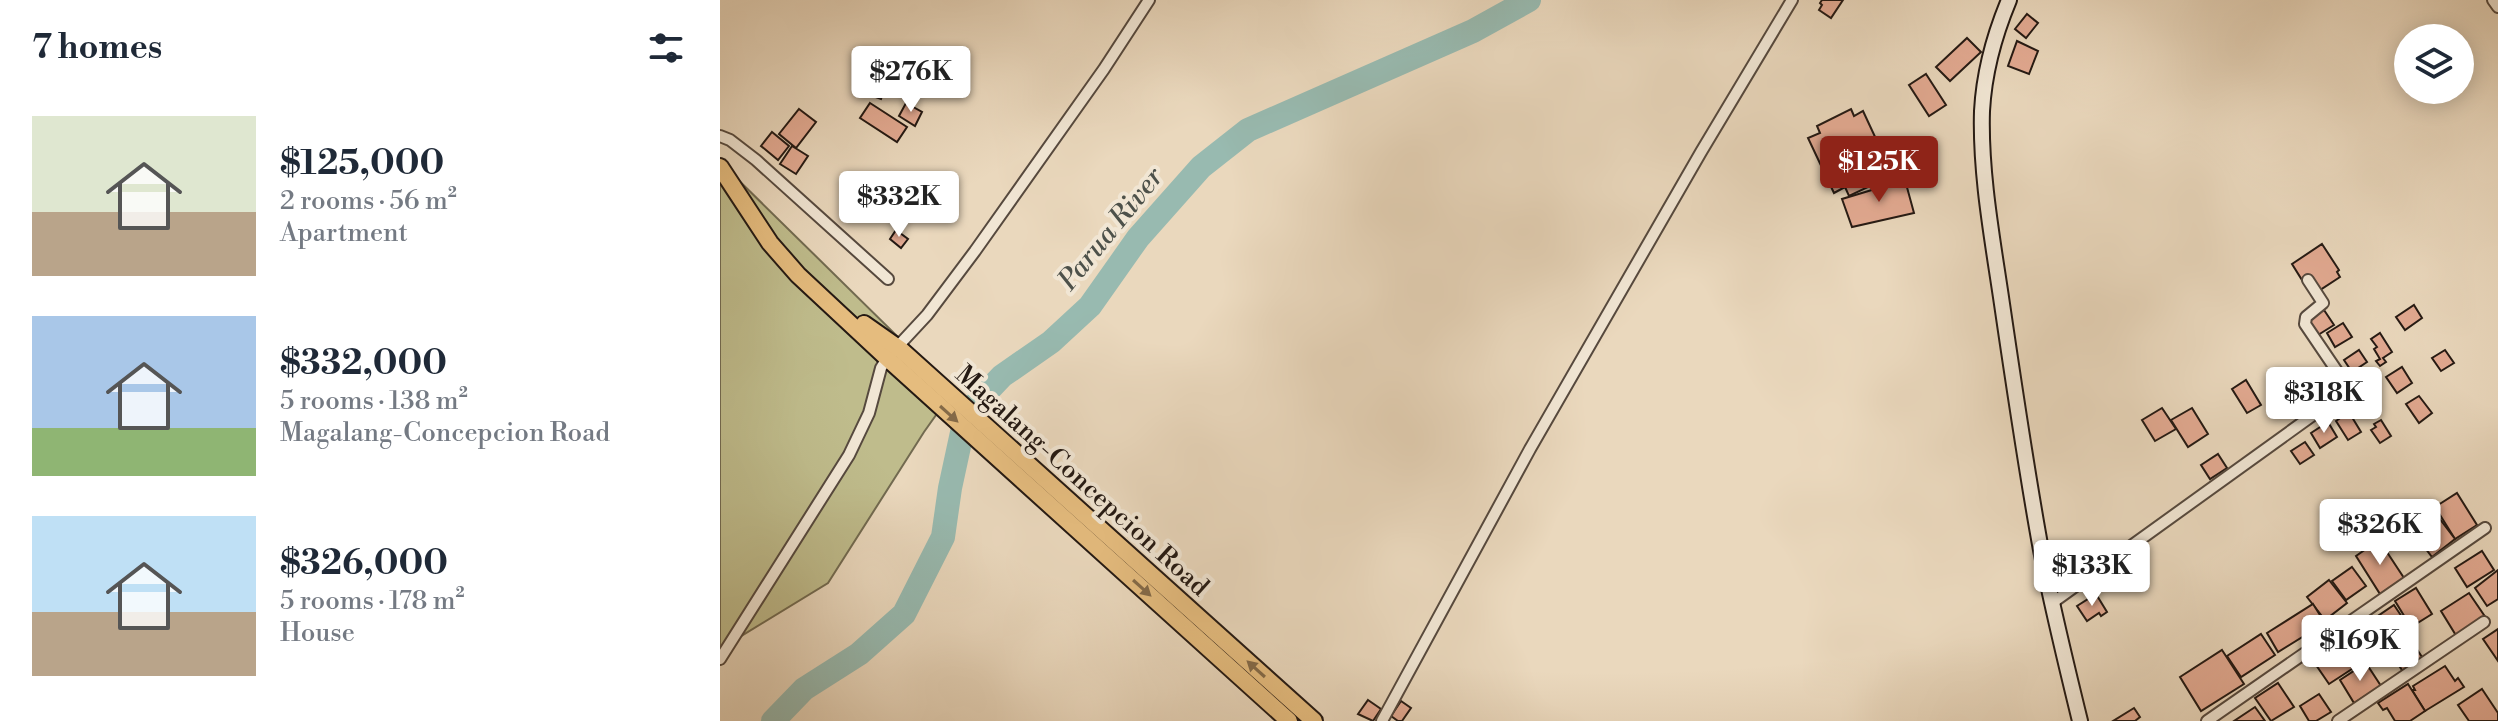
<!DOCTYPE html>
<meta charset="utf-8">
<style>
:root{--surface:#fff;--page:#f6f6f7;--text:#1f2937;--muted:#747a83;--accent:#8f2418}
body{margin:0;font-family:"Libre Bodoni",serif;background:var(--page);color:var(--text);height:100vh;display:flex;flex-direction:column;font-size:30px;white-space:nowrap}
*{box-sizing:border-box;margin:0}
p{font-size:26px;color:var(--muted)}
.icon{flex:none;width:44px;height:44px;fill:none;stroke:currentColor;stroke-width:2;stroke-linecap:round;stroke-linejoin:round}
.map{position:relative;flex:1;overflow:hidden}
.sheet{display:flex;flex-direction:column;background:var(--surface);width:720px}
.sheet>*{flex:none}
.controls{position:absolute;left:1674px;top:24px;display:grid;gap:16px}
.controls a{display:grid;place-items:center;width:80px;height:80px;border-radius:50%;background:var(--surface);box-shadow:0 4px 20px #0003;font-size:40px}
.price{position:absolute;translate:-50% -68px;padding:0 18px;border-radius:8px;background:#fff;color:#222;font-size:26px;line-height:52px;filter:drop-shadow(0 2px 4px #0008)}
.price::after{content:'';position:absolute;left:50%;top:48px;width:24px;height:18px;margin-left:-12px;background:inherit;clip-path:polygon(0 0,100% 0,50% 100%)}
.price.selected{background:var(--accent);color:#fff}
ul{padding:0;list-style:none}
li{display:flex;align-items:center;gap:24px;height:200px;padding:0 32px}
li span{display:grid;place-items:center;flex:none;width:224px;height:160px;border-radius:0px;color:#555}
li>.icon{margin-inline-start:auto}
span .icon{width:96px;height:96px;fill:#fffc;stroke-width:1}
li b{font-size:34px}
h2{display:flex;justify-content:space-between;align-items:center;height:96px;padding:0 32px;font-size:34px}
main{display:flex;flex:1;min-height:0}
.map>svg:first-child{display:block}
</style>
<main>
<section class="sheet">
<h2>7 homes<svg class="icon" aria-label="filters" viewBox="0 0 24 24"><path d="M4 7h16M4 17h16"/><circle cx="9" cy="7" r="2"/><circle cx="15" cy="17" r="2"/></svg></h2>
<ul>
<li><span style="background:linear-gradient(#dfe7d0 60%,#b9a48a 0)"><svg class="icon" aria-label="home" viewBox="0 0 24 24"><path d="M3 11l9-7 9 7M6 9v11h12V9"/></svg></span><div><b>$125,000</b><p>2 rooms · 56 m²</p><p>Apartment</p></div></li>
<li><span style="background:linear-gradient(#a9c7e8 70%,#8fb573 0)"><svg class="icon" aria-label="home" viewBox="0 0 24 24"><path d="M3 11l9-7 9 7M6 9v11h12V9"/></svg></span><div><b>$332,000</b><p>5 rooms · 138 m²</p><p>Magalang-Concepcion Road</p></div></li>
<li><span style="background:linear-gradient(#bfe0f5 60%,#b9a48a 0)"><svg class="icon" aria-label="home" viewBox="0 0 24 24"><path d="M3 11l9-7 9 7M6 9v11h12V9"/></svg></span><div><b>$326,000</b><p>5 rooms · 178 m²</p><p>House</p></div></li>
</ul>
</section>
<div class="map">
<svg width="1778" height="721" viewBox="0 0 1778 721">
<rect width="100%" height="100%" fill="#ead8bd"/>
<filter id="stains"><feTurbulence type="fractalNoise" baseFrequency=".0025" numOctaves="4"/><feColorMatrix values="0 0 0 0 .2 0 0 0 0 .09 0 0 0 0 .02 0 0 0 .5 -.17"/></filter>
<radialGradient id="worn" r=".72"><stop offset=".6" stop-color="#630" stop-opacity="0"/><stop offset="1" stop-color="#630" stop-opacity=".3"/></radialGradient>
<polygon fill="#bfbc8c" stroke="#726a50" stroke-width="2" points="0,162 233,391 204,432 108,583 0,649"/>
<g fill="none" stroke-linecap="round" stroke-linejoin="round">
<polyline stroke="#98bab0" stroke-width="24" points="53,721 84,689 139,654 184,614 223,537 230,488 246,414 282,376 331,342 370,306 418,238 481,167 528,130 753,31 809,0"/>
</g>
<g fill="#e3aa92" stroke="#241913" stroke-width="2">
<polygon points="1102,0 1123,0 1111,18 1099,10 1102,5 1100,3"/>
<polygon points="1307,14 1318,23 1306,38 1295,29"/>
<polygon points="1247,38 1261,52 1230,81 1216,67"/>
<polygon points="1297,41 1318,51 1309,74 1288,66"/>
<polygon points="1206,74 1226,105 1209,116 1189,85"/>
<polygon points="146,77 166,84 161,99 141,92"/>
<polygon points="150,103 187,127 177,142 140,118"/>
<polygon points="186,103 202,112 195,126 179,116"/>
<polygon points="79,109 96,122 76,148 59,134"/>
<polygon points="1131,109 1134,116 1143,111 1170,169 1162,173 1163,180 1129,196 1125,187 1114,193 1088,138 1100,133 1097,126"/>
<polygon points="52,132 69,146 58,160 41,146"/>
<polygon points="72,146 88,156 76,174 60,164"/>
<polygon points="1185,180 1194,213 1132,227 1122,199"/>
<polygon points="176,230 188,239 181,248 170,239"/>
<polygon points="1602,244 1619,270 1617,272 1620,277 1600,290 1590,275 1582,280 1572,264"/>
<polygon points="1694,305 1702,318 1685,330 1676,317"/>
<polygon points="1604,310 1614,325 1598,335 1588,320"/>
<polygon points="1623,323 1632,337 1615,347 1607,333"/>
<polygon points="1660,333 1672,352 1663,358 1666,362 1660,366 1656,361 1660,359 1654,349 1657,347 1651,339"/>
<polygon points="1639,350 1647,362 1632,372 1624,360"/>
<polygon points="1725,350 1734,363 1721,371 1712,358"/>
<polygon points="1682,367 1692,383 1677,393 1666,377"/>
<polygon points="1526,380 1541,405 1527,413 1512,389"/>
<polygon points="1699,396 1712,413 1699,423 1686,404"/>
<polygon points="1442,408 1456,429 1435,441 1422,420"/>
<polygon points="1472,408 1488,434 1468,447 1451,420"/>
<polygon points="1627,409 1641,432 1628,440 1616,421 1619,419 1617,415"/>
<polygon points="1661,420 1671,436 1660,443 1651,430 1656,427 1654,424"/>
<polygon points="1608,422 1617,437 1600,448 1591,433"/>
<polygon points="1585,442 1594,455 1580,464 1571,451"/>
<polygon points="1498,454 1507,468 1490,479 1481,465"/>
<polygon points="1737,493 1757,525 1735,539 1715,507"/>
<polygon points="1710,506 1735,539 1712,557 1687,524"/>
<polygon points="1659,540 1684,578 1660,594 1636,556"/>
<polygon points="1762,551 1774,570 1747,587 1735,568"/>
<polygon points="1632,567 1646,586 1626,600 1612,581"/>
<polygon points="1778,570 1778,599 1767,606 1755,588"/>
<polygon points="1609,580 1627,603 1605,620 1587,597"/>
<polygon points="1696,588 1712,614 1691,627 1675,601"/>
<polygon points="1749,593 1766,618 1737,637 1721,611"/>
<polygon points="1376,594 1387,612 1381,616 1379,613 1367,621 1357,606"/>
<polygon points="1593,604 1605,623 1558,652 1547,633"/>
<polygon points="1674,605 1690,629 1649,657 1633,633"/>
<polygon points="1778,629 1778,661 1763,639"/>
<polygon points="1541,634 1555,655 1521,677 1507,656"/>
<polygon points="1688,636 1704,660 1684,673 1668,649"/>
<polygon points="1619,641 1635,667 1609,684 1594,662 1599,659 1597,655"/>
<polygon points="1502,650 1524,684 1481,711 1460,677"/>
<polygon points="1646,663 1661,686 1634,703 1620,680"/>
<polygon points="1725,666 1735,681 1738,678 1744,687 1705,711 1692,690 1695,690 1693,686"/>
<polygon points="1558,683 1574,707 1551,721 1535,698"/>
<polygon points="1688,684 1705,711 1690,721 1675,721 1667,708 1663,710 1658,703"/>
<polygon points="1762,689 1778,713 1778,721 1749,721 1738,705"/>
<polygon points="1599,694 1611,712 1596,721 1589,721 1580,706"/>
<polygon points="648,700 661,709 653,721 638,714"/>
<polygon points="681,701 691,708 682,721 678,721 671,716"/>
<polygon points="1535,707 1545,721 1514,721"/>
<polygon points="1414,708 1420,717 1415,721 1393,721"/>
</g>
<g fill="none" stroke-linecap="round" stroke-linejoin="round">
<g stroke="#56493e" stroke-width="14">
<g id="street">
<polyline points="1773,0 1778,7"/>
<polyline points="0,136 10,140 36,160 168,279"/>
<polyline points="1332,603 1625,392 1625,383 1585,324 1586,317 1603,303 1588,280"/>
<polyline points="0,659 129,455 149,413 161,368 167,358 207,315 255,251 384,69 429,0"/>
<polyline points="662,721 810,449 981,152 1072,0"/>
<polyline points="1487,721 1765,528"/>
<polyline points="1618,721 1764,622"/>
</g>
</g>
<g stroke="#241913" stroke-width="18">
<path id="secondary" d="M1289 0C1274 36 1264 73 1262 111 1260 174 1273 242 1282 304 1294 386 1306 468 1321 550 1332 607 1346 664 1360 721"/>
</g>
<g stroke="#241913" stroke-width="20">
<g id="primary">
<polyline points="0,167 50,243 78,275 167,358 569,721"/>
<polyline points="144,324 181,350 594,721"/>
</g>
</g>
<use href="#street" stroke="#f1e6d4" stroke-width="10"/>
<use href="#secondary" stroke="#f1e6d4" stroke-width="14"/>
<use href="#primary" stroke="#e5bc7e" stroke-width="16"/>
</g>
<defs><path id="oneway-solid" d="M-6-.8H1V-3.2L6.5 0L1 3.2V.8H-6Z" transform="scale(2)"/></defs>
<g fill="#846a48">
<use href="#oneway-solid" transform="translate(229 414) rotate(42)"/>
<use href="#oneway-solid" transform="translate(422 588) rotate(42)"/>
<use href="#oneway-solid" transform="translate(536 669) rotate(-138)"/>
</g>
<g text-anchor="middle" dominant-baseline="central" stroke-width="8" stroke-linejoin="round" paint-order="stroke">
<g font-size="26" fill="#241913" stroke="#f1e6d4">
<text transform="translate(362 481) rotate(42)">Magalang-Concepcion Road</text>
</g>
<g font-size="28" font-style="italic" fill="#4d514a" stroke="#f1e6d4">
<text transform="translate(391 229) rotate(-51)">Parua River</text>
</g>
</g>
<rect width="100%" height="100%" filter="url(#stains)"/>
<rect width="100%" height="100%" fill="url(#worn)"/>
</svg>
<div class="controls">
<a><svg class="icon" aria-label="layers" viewBox="0 0 24 24"><path d="M12 4l9 5-9 5-9-5zM3 14l9 5 9-5"/></svg></a>
</div>
<b class="price" style="left:191px;top:114px">$276K</b>
<b class="price selected" style="left:1159px;top:204px">$125K</b>
<b class="price" style="left:179px;top:239px">$332K</b>
<b class="price" style="left:1604px;top:435px">$318K</b>
<b class="price" style="left:1660px;top:567px">$326K</b>
<b class="price" style="left:1372px;top:608px">$133K</b>
<b class="price" style="left:1640px;top:683px">$169K</b>
</div>
</main>
